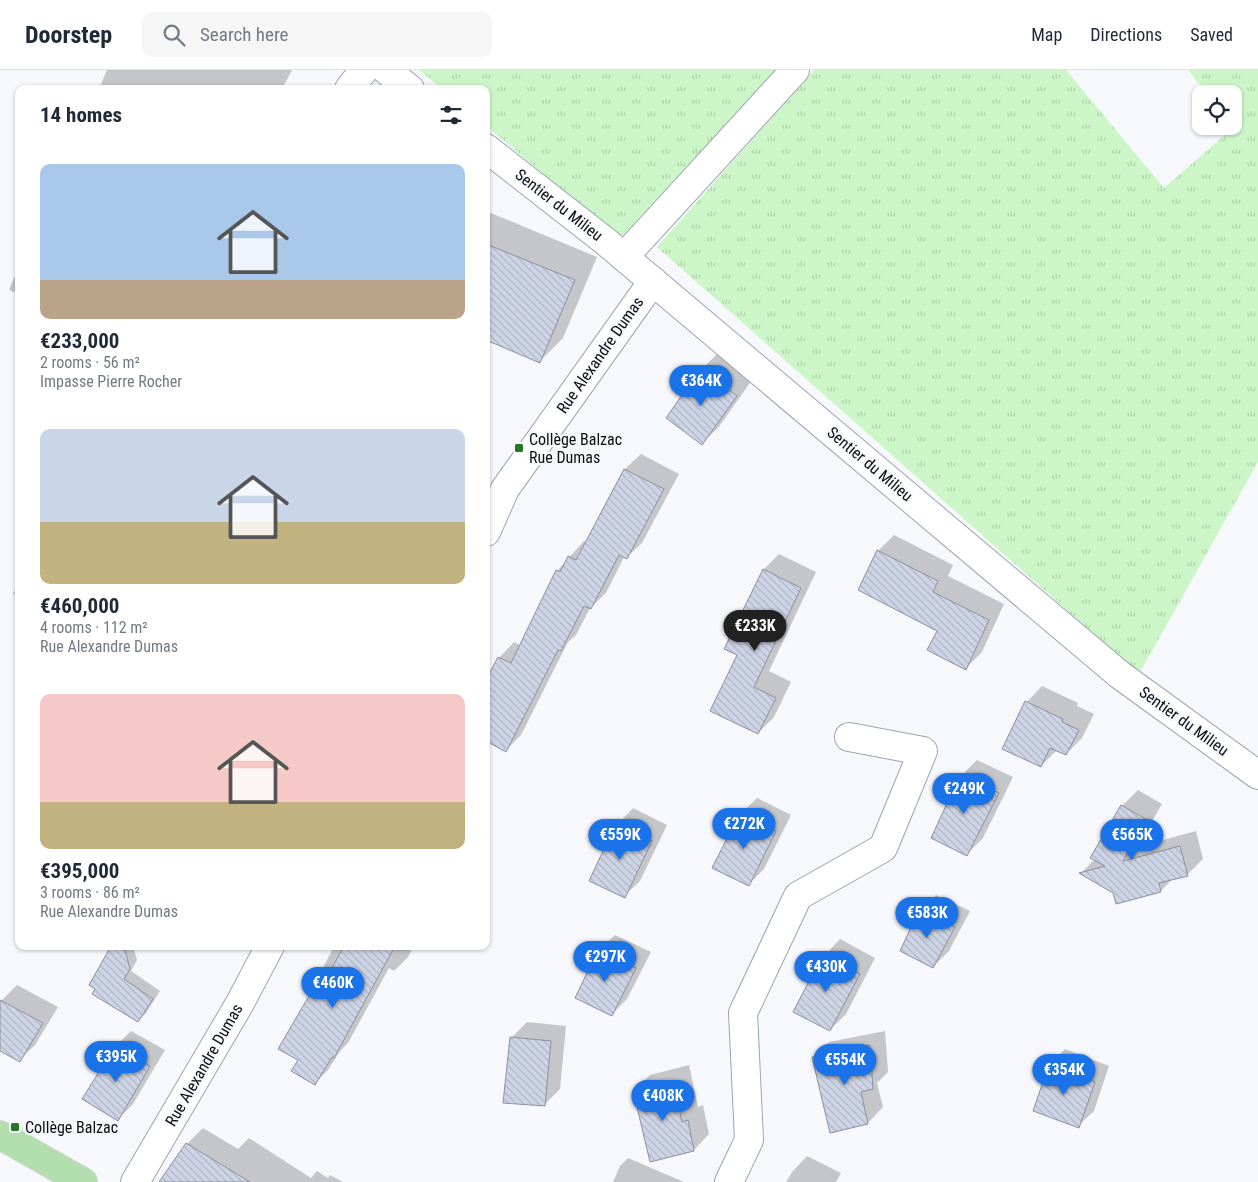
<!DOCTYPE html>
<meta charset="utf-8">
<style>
:root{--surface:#fff;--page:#f6f6f7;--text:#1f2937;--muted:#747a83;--line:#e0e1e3;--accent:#1a73e8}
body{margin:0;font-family:"Roboto Condensed",sans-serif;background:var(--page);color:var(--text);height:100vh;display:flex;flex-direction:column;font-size:19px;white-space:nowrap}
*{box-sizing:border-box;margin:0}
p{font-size:16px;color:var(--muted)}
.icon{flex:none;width:28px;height:28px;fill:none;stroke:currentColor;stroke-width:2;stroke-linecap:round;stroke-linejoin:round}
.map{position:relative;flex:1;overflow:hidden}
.drawer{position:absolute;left:15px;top:15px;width:475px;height:865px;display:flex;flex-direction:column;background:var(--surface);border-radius:10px;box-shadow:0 1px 4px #0004}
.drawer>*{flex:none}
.fabs{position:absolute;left:1192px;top:15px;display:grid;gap:10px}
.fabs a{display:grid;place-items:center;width:50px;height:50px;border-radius:10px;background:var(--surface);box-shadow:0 1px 4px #0004;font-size:25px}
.price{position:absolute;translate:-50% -42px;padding:0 11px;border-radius:18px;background:var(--accent);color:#fff;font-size:16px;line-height:32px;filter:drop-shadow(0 1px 2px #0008)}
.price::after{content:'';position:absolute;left:50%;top:30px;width:15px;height:11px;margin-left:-8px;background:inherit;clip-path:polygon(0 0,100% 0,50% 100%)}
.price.selected{background:#222;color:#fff}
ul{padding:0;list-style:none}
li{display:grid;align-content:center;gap:10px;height:265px;padding:0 25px}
li span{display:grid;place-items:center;height:155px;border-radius:10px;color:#555}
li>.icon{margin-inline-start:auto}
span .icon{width:90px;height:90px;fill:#fffc;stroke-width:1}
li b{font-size:21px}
h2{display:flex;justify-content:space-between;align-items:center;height:60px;padding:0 25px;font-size:21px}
header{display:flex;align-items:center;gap:30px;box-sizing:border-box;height:70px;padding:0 25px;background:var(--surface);border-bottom:1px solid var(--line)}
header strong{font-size:24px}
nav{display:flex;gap:28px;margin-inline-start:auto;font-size:18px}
.search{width:350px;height:45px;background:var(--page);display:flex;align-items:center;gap:12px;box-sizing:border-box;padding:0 18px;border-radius:10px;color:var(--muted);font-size:19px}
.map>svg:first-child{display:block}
</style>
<header>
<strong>Doorstep</strong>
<div class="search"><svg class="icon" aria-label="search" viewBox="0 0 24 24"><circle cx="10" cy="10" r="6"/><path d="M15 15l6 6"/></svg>Search here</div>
<nav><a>Map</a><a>Directions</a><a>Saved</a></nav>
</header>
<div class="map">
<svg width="1258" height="1112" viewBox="0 0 1258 1112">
<defs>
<pattern id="grass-tufts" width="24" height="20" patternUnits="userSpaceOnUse" patternTransform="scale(1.25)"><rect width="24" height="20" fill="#cdf6c8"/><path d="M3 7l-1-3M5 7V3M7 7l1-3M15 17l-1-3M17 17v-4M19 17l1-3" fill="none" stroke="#afd2ab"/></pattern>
<pattern id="building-back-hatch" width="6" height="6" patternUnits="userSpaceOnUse" patternTransform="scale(1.25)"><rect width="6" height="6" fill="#cdd4e5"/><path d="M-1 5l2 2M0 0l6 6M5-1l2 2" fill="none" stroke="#afb5c4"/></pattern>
</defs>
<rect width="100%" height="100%" fill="#f7f8fc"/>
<g fill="url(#grass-tufts)">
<polygon points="419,0 779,0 625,171 486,56 486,19 442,19"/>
<polygon points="814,0 1066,0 1164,118 1234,57 1234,24 1207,24 1188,0 1258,0 1258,392 1139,604 657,177"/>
</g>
<g fill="#0003">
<polygon points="107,0 292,0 282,19 99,19"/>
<polygon points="486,141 597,187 563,268 540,291 486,269"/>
<polygon points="19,196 19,224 9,220"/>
<polygon points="717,284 752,310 718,358 702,373 701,300"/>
<polygon points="641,384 679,404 642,473 626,488 624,487 606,523 590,538 576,565 568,572 521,665 506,680 499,588 514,572 521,576 557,501 584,471 587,473 625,399"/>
<polygon points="894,465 953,495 948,506 1004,534 982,582 966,598 878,481"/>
<polygon points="779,484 816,502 769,601 791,612 774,647 758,663 739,584 764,499"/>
<polygon points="19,512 19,526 13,524"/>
<polygon points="1042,616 1078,633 1077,636 1094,644 1082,668 1066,684 1057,680 1041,696 1027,632"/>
<polygon points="977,690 1013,707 983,768 967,784 961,706"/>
<polygon points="1138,720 1162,734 1137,777 1196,761 1203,789 1187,805 1172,809 1161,821 1114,822 1081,803 1095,789 1092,787 1122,736"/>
<polygon points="757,728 791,745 764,799 748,815 714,797 741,744"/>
<polygon points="633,738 667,755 640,811 624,826 618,754"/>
<polygon points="936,825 970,841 949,881 933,897 920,841"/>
<polygon points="615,865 651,882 627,929 611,945 576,927 599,880"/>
<polygon points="840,869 875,888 846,944 830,960 825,885"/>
<polygon points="113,876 133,876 137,890 131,901 160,921 146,943 138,951"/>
<polygon points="334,876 414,876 408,887 394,901 389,898 348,973 340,981 328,1000 314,1014 299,990 318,914 316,912"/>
<polygon points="17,915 58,937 35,975 19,990 0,980 0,932"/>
<polygon points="527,952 566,956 560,1019 544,1035 511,968"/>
<polygon points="131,961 165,980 133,1034 117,1050 83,1029 116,976"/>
<polygon points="885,961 888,1002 877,1013 883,1037 868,1053 813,988 829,972"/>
<polygon points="1065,979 1109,996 1094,1041 1078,1056 1050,995"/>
<polygon points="689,995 698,1037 703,1035 709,1064 694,1080 634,1020 650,1005"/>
<polygon points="203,1058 238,1079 249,1068 311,1108 317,1101 328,1108 330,1105 343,1112 161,1112 187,1074"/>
<polygon points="807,1086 841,1103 836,1112 786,1112 792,1102"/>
<polygon points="628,1088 684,1112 613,1112 620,1096"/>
</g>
<g fill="url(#building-back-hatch)" stroke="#8a90a0">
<polygon points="486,174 575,210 540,293 486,270"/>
<polygon points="700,299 737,326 702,375 666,348"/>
<polygon points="624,399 664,419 627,489 619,485 591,539 584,536 561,581 558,580 506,682 486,671 486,610 498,587 511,593 556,500 560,502 568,486 576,490"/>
<polygon points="877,480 938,511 933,522 989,550 966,600 927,580 937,561 858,520"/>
<polygon points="763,499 801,518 754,617 776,628 758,664 710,641 737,585 724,579"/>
<polygon points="1025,631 1063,649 1062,652 1079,660 1066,685 1050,678 1041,697 1002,679"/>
<polygon points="960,705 999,723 967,786 931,768"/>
<polygon points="1121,735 1147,750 1123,791 1180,776 1188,806 1159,813 1161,822 1116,834 1113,823 1079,803 1105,796 1090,788"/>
<polygon points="740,743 776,761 749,816 712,798"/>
<polygon points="616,753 652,771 625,828 589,811"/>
<polygon points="919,840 955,857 933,898 900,881"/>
<polygon points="111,876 124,876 130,899 124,909 153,929 138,952 92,924 95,919 89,915"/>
<polygon points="344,876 395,876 334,988 332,987 315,1015 291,1001 298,990 278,979 324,900 329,903"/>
<polygon points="598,880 636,898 612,946 575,928"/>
<polygon points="823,884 860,904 830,961 793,942"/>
<polygon points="0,930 43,953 20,992 0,981"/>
<polygon points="510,967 551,971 545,1036 503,1033"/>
<polygon points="870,975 873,1019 861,1022 868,1054 830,1063 812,987"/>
<polygon points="115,976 150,996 118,1051 82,1029"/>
<polygon points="1049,994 1095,1012 1079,1058 1033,1041"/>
<polygon points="673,1010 682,1052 688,1050 694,1081 650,1092 633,1020"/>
<polygon points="186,1073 250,1112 159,1112"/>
</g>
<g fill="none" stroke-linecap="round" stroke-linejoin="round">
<g stroke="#9ca3b3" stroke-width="30">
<g id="minor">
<polyline points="386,0 410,19"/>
<polyline points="349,19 364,0"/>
<polyline points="486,78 605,171 1120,605 1258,705"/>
<polyline points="624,187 795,0"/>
<polyline points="486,462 505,419 653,211"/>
<polyline points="135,1112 240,933 270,876"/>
<polyline points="729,1112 749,1070 743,943 798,826 883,778 923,681 849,667"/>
</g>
</g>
<g stroke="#d3d4d5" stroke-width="30">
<polyline id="major" points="0,1065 83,1112"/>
</g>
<use href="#minor" stroke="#fff" stroke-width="28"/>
<use href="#major" stroke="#b3dfaf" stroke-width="28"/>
</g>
<g fill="#267721" stroke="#f7f8fc" stroke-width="2">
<rect x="514" y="373" width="10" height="10" rx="2.5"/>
<rect x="10" y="1052" width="10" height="10" rx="2.5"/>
</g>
<g text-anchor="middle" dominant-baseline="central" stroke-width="4.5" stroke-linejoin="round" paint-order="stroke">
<g font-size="16" fill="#0c0e14" stroke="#f7f8fc">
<text transform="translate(559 135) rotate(38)">Sentier du Milieu</text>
<text transform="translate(600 285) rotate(-55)">Rue Alexandre Dumas</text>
<text transform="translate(870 394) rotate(40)">Sentier du Milieu</text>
<text transform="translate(1184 651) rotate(36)">Sentier du Milieu</text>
<text transform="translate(204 995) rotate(-60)">Rue Alexandre Dumas</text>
</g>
<g font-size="16" fill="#0c0e14" stroke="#f7f8fc" text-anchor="start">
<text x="529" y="369">Collège Balzac<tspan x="529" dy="18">Rue Dumas</tspan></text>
<text x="25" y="1057">Collège Balzac</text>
</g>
</g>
</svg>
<div class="fabs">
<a><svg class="icon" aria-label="locate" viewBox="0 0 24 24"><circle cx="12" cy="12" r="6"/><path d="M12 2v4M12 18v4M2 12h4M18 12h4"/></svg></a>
</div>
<b class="price" style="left:701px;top:337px">€364K</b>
<b class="price selected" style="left:755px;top:582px">€233K</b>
<b class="price" style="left:964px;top:745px">€249K</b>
<b class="price" style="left:744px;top:780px">€272K</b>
<b class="price" style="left:620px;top:791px">€559K</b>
<b class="price" style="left:1132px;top:791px">€565K</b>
<b class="price" style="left:927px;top:869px">€583K</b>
<b class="price" style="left:605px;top:913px">€297K</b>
<b class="price" style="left:826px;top:923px">€430K</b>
<b class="price" style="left:333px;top:939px">€460K</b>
<b class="price" style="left:116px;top:1013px">€395K</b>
<b class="price" style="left:845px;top:1016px">€554K</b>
<b class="price" style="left:1064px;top:1026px">€354K</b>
<b class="price" style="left:663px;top:1052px">€408K</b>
<section class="drawer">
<h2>14 homes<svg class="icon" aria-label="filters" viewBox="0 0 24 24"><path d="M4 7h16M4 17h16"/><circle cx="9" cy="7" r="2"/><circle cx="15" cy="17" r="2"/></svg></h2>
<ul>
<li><span style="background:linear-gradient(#a9c7e8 75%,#b9a48a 0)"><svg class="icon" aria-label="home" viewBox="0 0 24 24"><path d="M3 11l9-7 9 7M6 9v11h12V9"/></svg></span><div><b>€233,000</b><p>2 rooms · 56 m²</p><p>Impasse Pierre Rocher</p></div></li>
<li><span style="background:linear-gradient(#c9d6e8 60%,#c2b280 0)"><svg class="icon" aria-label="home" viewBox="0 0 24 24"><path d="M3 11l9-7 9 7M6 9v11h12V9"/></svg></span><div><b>€460,000</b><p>4 rooms · 112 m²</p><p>Rue Alexandre Dumas</p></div></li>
<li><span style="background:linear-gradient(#f6c9c9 70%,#c2b280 0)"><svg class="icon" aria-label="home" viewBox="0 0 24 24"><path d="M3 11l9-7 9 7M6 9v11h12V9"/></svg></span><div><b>€395,000</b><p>3 rooms · 86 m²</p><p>Rue Alexandre Dumas</p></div></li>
</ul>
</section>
</div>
